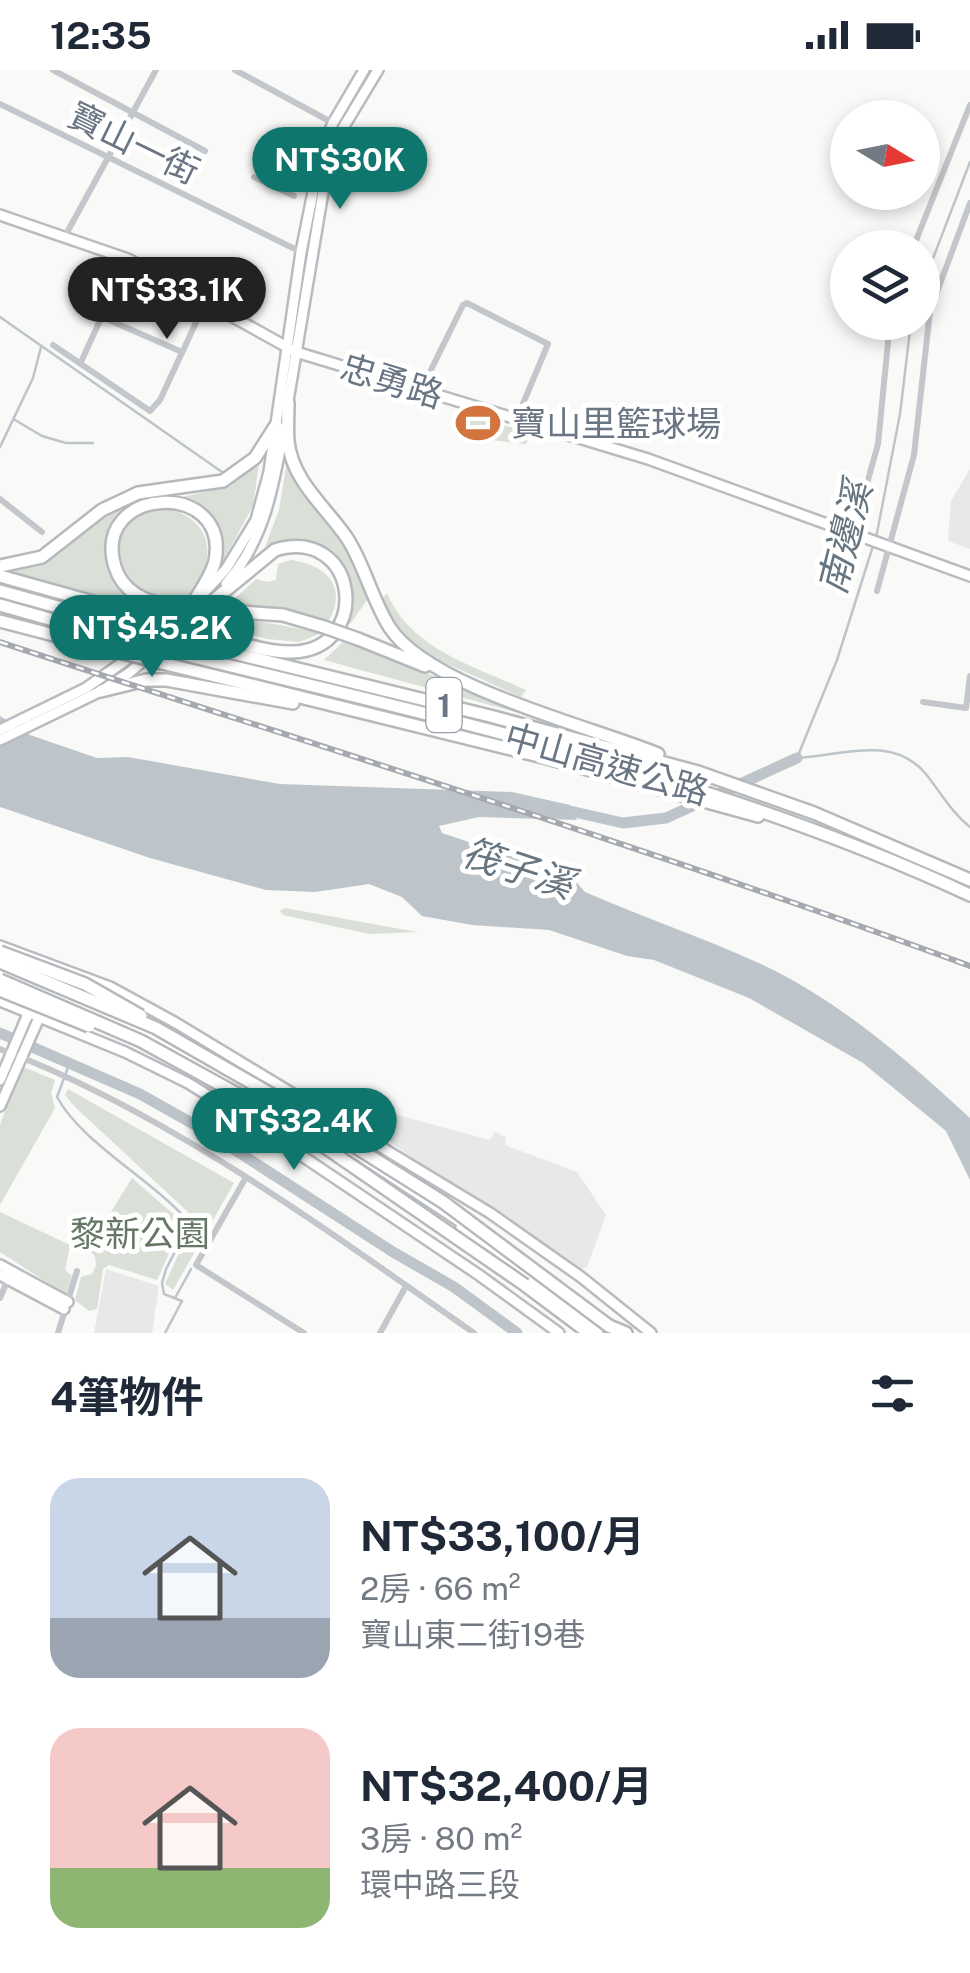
<!DOCTYPE html>
<html lang="zh-TW">
<meta charset="utf-8">
<style>
:root{--surface:#fff;--page:#f2f2f3;--text:#1f2937;--muted:#747a83;--accent:#0f766e}
body{margin:0;font-family:"Public Sans","Noto Sans TC",sans-serif;background:var(--page);color:var(--text);height:100vh;display:flex;flex-direction:column;font-size:38px;white-space:nowrap}
*{box-sizing:border-box;margin:0}
p{font-size:32px;color:var(--muted)}
.icon{flex:none;width:55px;height:55px;fill:none;stroke:currentColor;stroke-width:2;stroke-linecap:round;stroke-linejoin:round}
.map{position:relative;height:1263px;overflow:hidden}
.side{display:flex;flex-direction:column;background:var(--surface);flex:1}
.side>*{flex:none}
.needle{width:65px;rotate:100deg}
.buttons{position:absolute;left:830px;top:30px;display:grid;gap:20px}
.buttons a{display:grid;place-items:center;width:110px;height:110px;border-radius:50%;background:var(--surface);box-shadow:0 5px 15px #0003;font-size:50px}
.price{position:absolute;translate:-50% -85px;padding:0 22px;border-radius:35px;background:var(--accent);color:#fff;font-size:32px;line-height:65px;filter:drop-shadow(0 2px 5px #0008)}
.price::after{content:'';position:absolute;left:50%;top:60px;width:30px;height:22px;margin-left:-15px;background:inherit;clip-path:polygon(0 0,100% 0,50% 100%)}
.price.selected{background:#222;color:#fff}
ul{padding:0;list-style:none}
li{display:flex;align-items:center;gap:30px;height:250px;padding:0 50px}
li span{display:grid;place-items:center;flex:none;width:280px;height:200px;border-radius:30px;color:#555}
li>.icon{margin-inline-start:auto}
span .icon{width:120px;height:120px;fill:#fffc;stroke-width:1}
li b{font-size:42px}
h2{display:flex;justify-content:space-between;align-items:center;height:120px;padding:0 50px;font-size:42px}
.status{display:flex;justify-content:space-between;align-items:center;height:70px;padding:0 50px;background:var(--surface);direction:ltr}
.status svg{height:28px;fill:currentColor}
.map>svg:first-child{display:block}
</style>
<div class="status"><b>12:35</b><svg viewBox="0 0 49 12"><path d="M0 12V9h3v3zM5 12V6h3v6zM10 12V3h3v9zM15 12V0h3v12zM26 1h20v11H26zM47 4h2v5h-2z"/></svg></div>
<div class="map">
<svg width="970" height="1263" viewBox="0 0 970 1263">
<rect width="100%" height="100%" fill="#f9f9f7"/>
<g fill="#e7e8e7">
<polygon points="970,399 970,479 948,471 951,431"/>
<polygon points="383,1041 490,1070 495,1062 506,1067 505,1075 577,1102 606,1145 587,1197 574,1202 349,1043"/>
<polygon points="106,1199 159,1216 152,1263 94,1263"/>
</g>
<g fill="#dadfd8">
<polygon points="462,343 531,363 526,374 456,366"/>
<path d="M287 391C299 419 317 432 333 456 348 479 358 504 367 530L350 554H346L351 519 332 485 307 475 288 472 265 477 279 440Z"/>
<path d="M254 393 259 394 253 436 218 500C218 463 211 448 181 427L229 417Z"/>
<path d="M139 431C102 452 91 505 133 529 144 536 159 538 170 544L0 502C15 496 37 499 53 487 82 467 102 439 139 431Z"/>
<path d="M154 437C191 438 219 465 203 503 199 513 190 522 184 531 167 528 145 529 132 516 115 500 111 461 132 445 137 441 148 439 154 437Z"/>
<path d="M291 490C326 495 349 516 328 552L281 539 229 534 256 509 267 512 276 510 278 494Z"/>
<path d="M387 523C410 579 474 596 526 620L521 627 418 581 384 539 380 532Z"/>
<polygon points="221,544 322,563 299,572 267,569 207,553"/>
<polygon points="345,570 516,639 516,642 324,590"/>
<polygon points="285,838 417,862 369,864 283,845 280,841"/>
<polygon points="21,996 55,1010 51,1023 55,1038 0,1135 0,1055"/>
<polygon points="68,1019 234,1113 173,1220 165,1214 190,1159 188,1142 74,1036 65,1025"/>
<polygon points="132,1108 179,1149 181,1157 157,1210 109,1195 103,1199 97,1239 89,1241 75,1230 81,1207 92,1204 96,1196 95,1186 88,1179"/>
<polygon points="0,1142 70,1175 65,1200 72,1206 66,1225 0,1182"/>
</g>
<path fill="#bdc5ca" d="M0 646 30 665 97 688 128 687 280 714 512 722 570 735 577 750 479 747 439 756 442 763 571 806 585 822C643 847 704 868 761 894 840 931 907 990 970 1048V1110L946 1061 863 993 749 928 654 890 627 886 549 860 472 855 422 846 402 827 369 814 315 822 266 820 150 788 0 737Z"/>
<g fill="none" stroke-linecap="round" stroke-linejoin="round">
<g stroke="#bdc5ca" stroke-width="2.5">
<polyline points="922,217 970,92"/>
<polyline points="0,247 222,402"/>
<polyline points="15,350 42,366 66,373 93,373"/>
<polyline points="0,377 33,308 41,277"/>
<polyline points="876,468 900,344 911,252"/>
<path d="M873 476 837 590 797 688C839 686 892 664 925 703 940 721 951 742 970 757"/>
<path d="M70 992 57 1027C82 1073 151 1109 187 1150V1159L166 1199 162 1213 164 1224 182 1231 165 1263"/>
<polyline points="175,1228 191,1199"/>
</g>
<g stroke="#bdc5ca" stroke-width="11">
<polyline points="561,739 623,753 666,748 797,688"/>
<polyline points="0,963 140,1024 204,1060 393,1182 454,1217 517,1263"/>
</g>
<g stroke="#b8bbc0" stroke-width="14">
<g id="secondary">
<polyline points="0,145 128,189 296,282 648,389 970,506"/>
<polyline points="287,337 325,110 343,58 378,0"/>
<path d="M226 514C265 470 274 414 284 358"/>
<polyline points="156,567 190,538 226,499 256,450 269,402 301,182 321,82 333,53 364,0"/>
<polyline points="0,660 86,618 136,583"/>
<polyline points="0,670 101,621 129,603 206,537"/>
<polyline points="0,876 110,917 176,953 490,1143 581,1207 651,1263"/>
<polyline points="0,902 117,951"/>
<polyline points="0,931 125,982 188,1013 262,1059 479,1205 559,1263"/>
<polyline points="116,947 201,990"/>
<polyline points="193,991 293,1048 351,1086"/>
<polyline points="0,1010 31,937"/>
<polyline points="0,1036 42,941"/>
<polyline points="351,1080 468,1157"/>
<polyline points="461,1157 495,1179 598,1263"/>
<polyline points="0,1195 68,1232"/>
<polyline points="0,1205 64,1239"/>
</g>
</g>
<g stroke="#b6b9bc" stroke-width="16">
<g id="highway">
<path d="M288 333C288 345 287 359 288 371 292 411 326 437 347 468 365 496 372 530 390 558 430 618 590 656 658 684"/>
<polyline points="0,496 42,487 102,440 138,423 223,411 255,388 276,355"/>
<polyline points="0,506 158,550"/>
<polyline points="0,521 148,562"/>
<polyline points="0,535 134,573"/>
<path d="M176 536C150 534 124 525 115 497 90 416 231 408 215 491 211 507 198 524 190 538"/>
<polyline points="226,541 283,545 324,557"/>
<polyline points="0,551 119,582"/>
<path d="M194 559C221 567 264 583 292 582 373 580 359 455 275 480L209 534"/>
<polyline points="176,569 490,646 698,702 814,743 970,810"/>
<polyline points="358,569 425,596"/>
<path d="M165 580C438 647 714 706 970 825"/>
<polyline points="162,593 547,688 758,746"/>
<polyline points="101,621 146,610 166,610 293,633"/>
<polyline points="525,1215 589,1263"/>
<polyline points="609,1256 626,1263"/>
</g>
</g>
<g stroke="#c3c6ca" stroke-width="6">
<polyline points="53,0 205,81"/>
<polyline points="235,0 333,53"/>
<polyline points="0,34 301,182"/>
<polyline points="254,107 294,126"/>
<polyline points="64,168 156,0"/>
<polyline points="913,178 970,35"/>
<polyline points="102,247 182,282"/>
<polyline points="53,275 150,341 160,330 206,231"/>
<polyline points="81,292 128,189"/>
<polyline points="421,320 463,235 467,233 548,274 517,348"/>
<polyline points="0,429 42,462"/>
<polyline points="838,518 878,374 890,252"/>
<polyline points="877,521 914,385 930,241 970,133"/>
<polyline points="923,632 966,638 970,606"/>
<path d="M0 979C166 1041 328 1161 474 1263"/>
<polyline points="245,1109 196,1195 304,1263"/>
<polyline points="0,1228 8,1209"/>
<polyline points="58,1263 77,1201"/>
<polyline points="380,1263 406,1216"/>
</g>
<use href="#secondary" stroke="#fff" stroke-width="9"/>
<use href="#highway" stroke="#fff" stroke-width="11"/>
<g stroke="#a5a9af" stroke-width="6">
<path id="rail" d="M0 572C324 678 650 778 970 896"/>
</g>
<use href="#rail" stroke="#fff" stroke-width="2.5" stroke-dasharray="8" stroke-linecap="butt"/>
<g stroke="#b6b9bc" stroke-width="16" stroke-linecap="butt">
<g id="highway-bridge">
<polyline points="176,536 226,541"/>
<polyline points="158,550 194,559"/>
<polyline points="324,557 358,569"/>
<polyline points="148,562 176,569"/>
<polyline points="134,573 165,580"/>
<polyline points="119,582 162,593"/>
<polyline points="0,882 85,914 141,946"/>
<polyline points="0,892 156,958 276,1027 443,1132 609,1256"/>
<polyline points="0,910 141,971 290,1053 525,1215"/>
<polyline points="0,920 89,956"/>
</g>
</g>
<use href="#highway-bridge" stroke="#fff" stroke-width="11"/>
</g>
<defs>
<g id="stadium-bare" transform="scale(3.45)"><path d="M0-5a6.5 5 0 1 0 0 10a6.5 5 0 1 0 0-10ZM-3.5-1.8h7v3.6h-7Z" fill="#d3733d" stroke="#fff" stroke-width="2.5" paint-order="stroke"/></g>
</defs>
<g fill-rule="evenodd">
<use href="#stadium-bare" x="478" y="353"/>
</g>
<g text-anchor="middle" dominant-baseline="central" stroke-width="10" stroke-linejoin="round" paint-order="stroke">
<rect fill="#fff" stroke="#979faa" stroke-width="2.5" x="426.5" y="608" width="35" height="54" rx="8"/>
<g font-size="32" font-weight="bold" fill="#6b7685">
<text x="444" y="635">1</text>
</g>
<g font-size="35" fill="#6b7685" stroke="#fff">
<text transform="translate(134 73) rotate(26)">寶山一街</text>
<text transform="translate(392 311) rotate(17)">忠勇路</text>
<text transform="translate(607 694) rotate(16)">中山高速公路</text>
</g>
<g font-size="35" fill="#6b7685" stroke="#fff" text-anchor="start">
<text x="511" y="353">寶山里籃球場</text>
</g>
<g font-size="35" fill="#667865" stroke="#fff">
<text x="140" y="1163">黎新公園</text>
</g>
<g font-size="38" font-style="italic" fill="#677680" stroke="#fff">
<text transform="translate(845 468) rotate(-76)">南邊溪</text>
<text transform="translate(518 798) rotate(18)">筏子溪</text>
</g>
</g>
</svg>
<div class="buttons">
<a><svg class="needle" viewBox="-14 -14 28 28"><path d="M0-13l5 13h-10z" fill="#e53935"/><path d="M0 13l5-13h-10z" fill="#747a83"/></svg></a>
<a><svg class="icon" aria-label="layers" viewBox="0 0 24 24"><path d="M12 4l9 5-9 5-9-5zM3 14l9 5 9-5"/></svg></a>
</div>
<b class="price" style="left:340px;top:142px">NT$30K</b>
<b class="price selected" style="left:167px;top:272px">NT$33.1K</b>
<b class="price" style="left:152px;top:610px">NT$45.2K</b>
<b class="price" style="left:294px;top:1103px">NT$32.4K</b>
</div>
<section class="side">
<h2>4筆物件<svg class="icon" aria-label="filters" viewBox="0 0 24 24"><path d="M4 7h16M4 17h16"/><circle cx="9" cy="7" r="2"/><circle cx="15" cy="17" r="2"/></svg></h2>
<ul>
<li><span style="background:linear-gradient(#c9d6e8 70%,#9aa5b1 0)"><svg class="icon" aria-label="home" viewBox="0 0 24 24"><path d="M3 11l9-7 9 7M6 9v11h12V9"/></svg></span><div><b>NT$33,100/月</b><p>2房 · 66 m²</p><p>寶山東二街19巷</p></div></li>
<li><span style="background:linear-gradient(#f6c9c9 70%,#8fb573 0)"><svg class="icon" aria-label="home" viewBox="0 0 24 24"><path d="M3 11l9-7 9 7M6 9v11h12V9"/></svg></span><div><b>NT$32,400/月</b><p>3房 · 80 m²</p><p>環中路三段</p></div></li>
</ul>
</section>
